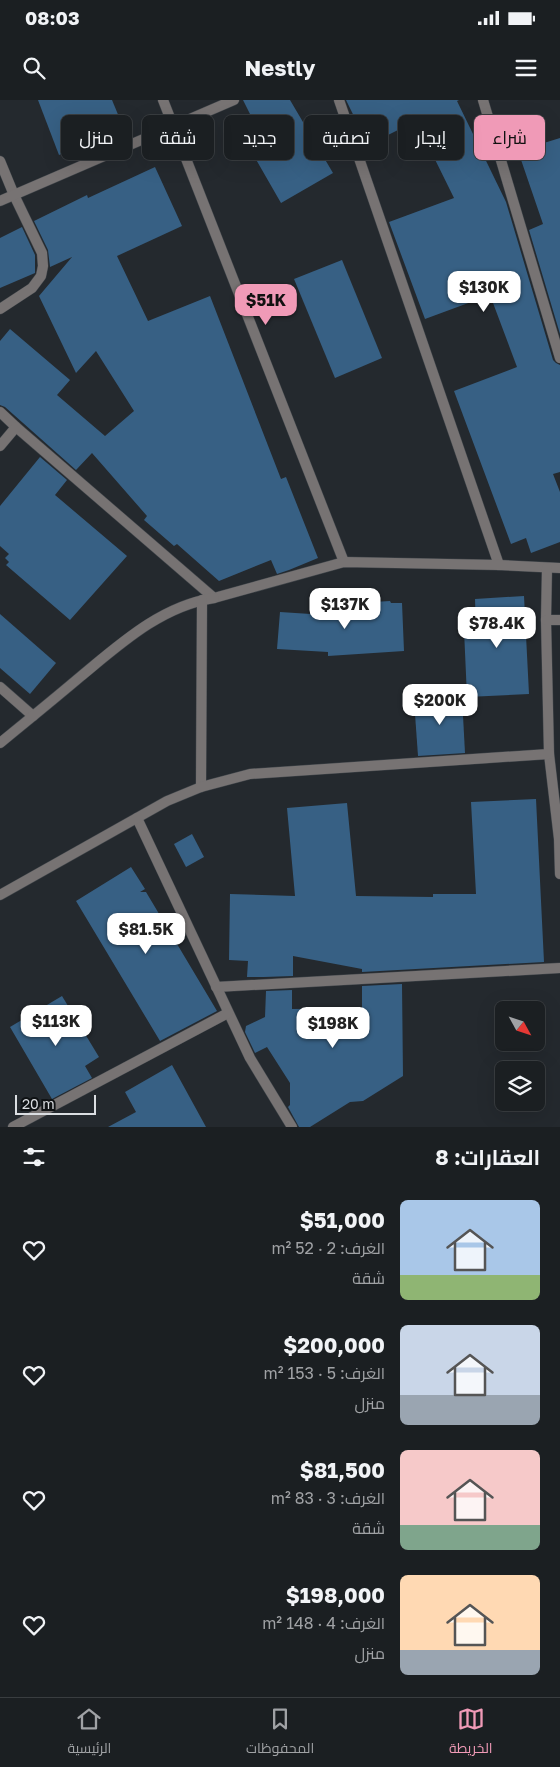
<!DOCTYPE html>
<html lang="ar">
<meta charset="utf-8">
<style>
:root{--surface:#1b1f22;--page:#282c2f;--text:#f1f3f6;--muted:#a0a2a5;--line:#393d40;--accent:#f09ab7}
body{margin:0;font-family:"Golos Text",Cairo,sans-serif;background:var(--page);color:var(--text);direction:rtl;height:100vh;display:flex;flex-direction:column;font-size:19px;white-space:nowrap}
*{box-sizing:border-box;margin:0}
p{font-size:16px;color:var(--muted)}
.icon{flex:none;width:28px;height:28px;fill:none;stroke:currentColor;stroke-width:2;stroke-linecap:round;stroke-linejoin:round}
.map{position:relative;height:1027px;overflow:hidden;direction:ltr}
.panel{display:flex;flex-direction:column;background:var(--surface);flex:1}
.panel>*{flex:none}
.banner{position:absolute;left:15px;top:15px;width:530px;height:45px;direction:rtl;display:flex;gap:10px}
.needle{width:32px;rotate:130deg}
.controls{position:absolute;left:495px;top:901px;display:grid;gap:10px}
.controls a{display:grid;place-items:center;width:50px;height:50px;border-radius:8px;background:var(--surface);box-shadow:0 5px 20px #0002,0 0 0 1px var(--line);font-size:25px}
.scale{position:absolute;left:15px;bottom:12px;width:81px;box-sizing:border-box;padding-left:5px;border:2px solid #dbdee2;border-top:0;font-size:14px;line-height:18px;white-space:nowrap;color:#dbdee2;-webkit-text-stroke:4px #0f1214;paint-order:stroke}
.price{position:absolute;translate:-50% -42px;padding:0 11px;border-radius:10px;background:#fff;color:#222;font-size:16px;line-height:32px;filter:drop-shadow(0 1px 2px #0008)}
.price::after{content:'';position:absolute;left:50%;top:30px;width:15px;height:11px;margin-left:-8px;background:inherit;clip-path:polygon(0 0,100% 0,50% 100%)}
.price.active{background:var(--accent);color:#111}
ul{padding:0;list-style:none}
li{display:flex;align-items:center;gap:15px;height:125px;padding:0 20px}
li span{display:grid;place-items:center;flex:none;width:140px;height:100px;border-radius:8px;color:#555}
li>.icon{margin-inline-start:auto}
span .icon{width:60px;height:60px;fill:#fffc;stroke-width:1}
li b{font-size:21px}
h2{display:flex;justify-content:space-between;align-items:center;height:60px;padding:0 20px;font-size:21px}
.chip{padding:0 18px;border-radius:8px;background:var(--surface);box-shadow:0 5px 20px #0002,0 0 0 1px var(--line);font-size:18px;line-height:45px}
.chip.active{background:var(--accent);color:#111}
.status{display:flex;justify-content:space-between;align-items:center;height:35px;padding:0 25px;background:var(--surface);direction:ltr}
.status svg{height:14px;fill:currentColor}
header{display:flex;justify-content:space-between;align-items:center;height:65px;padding:0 20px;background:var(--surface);font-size:22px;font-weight:700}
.menu{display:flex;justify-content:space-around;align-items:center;height:70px;border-top:1px solid var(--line);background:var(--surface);font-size:14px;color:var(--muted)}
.menu a{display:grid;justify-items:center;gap:2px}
.menu .active{color:var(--accent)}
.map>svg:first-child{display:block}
</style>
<div class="status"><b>08:03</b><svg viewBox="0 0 49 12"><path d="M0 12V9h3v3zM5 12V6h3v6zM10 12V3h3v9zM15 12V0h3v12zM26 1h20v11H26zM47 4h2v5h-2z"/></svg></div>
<header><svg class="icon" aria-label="menu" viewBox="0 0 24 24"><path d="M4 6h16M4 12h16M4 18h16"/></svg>Nestly<svg class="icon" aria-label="search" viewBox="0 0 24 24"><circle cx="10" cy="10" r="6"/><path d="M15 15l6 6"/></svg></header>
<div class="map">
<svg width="560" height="1027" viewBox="0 0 560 1027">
<rect width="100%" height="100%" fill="#24292e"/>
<g fill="#376084">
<polygon points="38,0 112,0 124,29 59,55"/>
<polygon points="243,0 290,0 333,73 281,103 246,42 260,34"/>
<polygon points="346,0 459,0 457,1 506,102 553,260 556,263 560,265 560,372 553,374 560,392 560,442 531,453 526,438 511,444 454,291 517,267 490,195 425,219 389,122 454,98 416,21 368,45"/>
<polygon points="560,38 560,234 529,130 543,124 518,51"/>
<polygon points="155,67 182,126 117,156 148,221 210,196 281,379 286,377 318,458 289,470 277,474 271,460 219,481 177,444 174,446 144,420 147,416 92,353 76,370 5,307 0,305 0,241 10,229 70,280 57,295 105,336 134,311 96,251 76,273 39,196 72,157 50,167 48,150 34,121 87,95 88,98"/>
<polygon points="22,127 35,155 35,173 0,188 0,138"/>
<polygon points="342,160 382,258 335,278 294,179"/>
<polygon points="40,357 67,380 55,395 127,456 70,520 6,465 9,462 5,458 9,454 0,446 0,406"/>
<polygon points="524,496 529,594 467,597 464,530 476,530 475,499"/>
<polygon points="390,501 391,503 402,503 404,551 328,556 328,552 277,549 280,512 326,515 325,505"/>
<polygon points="0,514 56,563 30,594 0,568"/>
<polygon points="462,597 465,653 418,656 414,600"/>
<polygon points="536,699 544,862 362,872 362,869 293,856 293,876 264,877 247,877 248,861 229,860 230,794 295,796 287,708 347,703 356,796 433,797 433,794 476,794 471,702"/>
<polygon points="192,734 204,757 186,767 174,744"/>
<polygon points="131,767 145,789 140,792 146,792 217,911 160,941 76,801"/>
<polygon points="402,884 403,976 363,1001 350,1002 310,1027 299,1027 288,1007 290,1005 290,983 267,947 255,953 245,932 246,926 265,917 266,891 292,890 292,909 362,908 362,886"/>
<polygon points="62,896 99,957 85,966 92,978 52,999 10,927"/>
<polygon points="172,965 206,1027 108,1027 136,1012 125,992"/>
</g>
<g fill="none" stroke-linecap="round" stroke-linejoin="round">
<g stroke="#41464b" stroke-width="11">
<g id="minor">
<polyline points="163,0 344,462"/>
<polyline points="339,0 499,465"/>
<polyline points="483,0 560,258"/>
<polyline points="0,61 14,95 42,153 43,166 41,176 32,188 0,209"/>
<polyline points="0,101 234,0"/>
<polyline points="0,312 16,327 214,498 344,462 499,465 560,468"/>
<polyline points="0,346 16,327"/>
<polyline points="547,468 546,520 549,654 559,739 560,774"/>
<polyline points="546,520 560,520"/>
<polyline points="0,587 33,616"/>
<path d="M0 643C27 621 54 599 80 577 120 544 161 506 214 498"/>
<polyline points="201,687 202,500"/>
<polyline points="137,718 250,958 292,1027"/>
<polyline points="0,795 167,701 201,687 250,674 549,654"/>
<polyline points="216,887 560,868"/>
<polyline points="13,1027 228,913"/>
</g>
</g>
<use href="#minor" stroke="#777373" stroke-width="10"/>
</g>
</svg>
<div class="controls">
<a><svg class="needle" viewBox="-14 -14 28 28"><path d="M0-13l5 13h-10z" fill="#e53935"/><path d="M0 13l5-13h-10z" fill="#a0a2a5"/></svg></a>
<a><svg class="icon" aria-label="layers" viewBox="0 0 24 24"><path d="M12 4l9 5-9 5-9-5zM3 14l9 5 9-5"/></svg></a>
</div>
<div class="scale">20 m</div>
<b class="price" style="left:484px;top:213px">$130K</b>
<b class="price active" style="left:266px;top:226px">$51K</b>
<b class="price" style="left:345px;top:530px">$137K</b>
<b class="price" style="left:497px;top:549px">$78.4K</b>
<b class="price" style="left:440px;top:626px">$200K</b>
<b class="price" style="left:146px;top:855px">$81.5K</b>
<b class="price" style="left:56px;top:947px">$113K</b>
<b class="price" style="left:333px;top:949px">$198K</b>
<div class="banner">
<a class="chip active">شراء</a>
<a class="chip">إيجار</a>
<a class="chip">تصفية</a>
<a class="chip">جديد</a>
<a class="chip">شقة</a>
<a class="chip">منزل</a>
</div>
</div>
<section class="panel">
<h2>العقارات: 8<svg class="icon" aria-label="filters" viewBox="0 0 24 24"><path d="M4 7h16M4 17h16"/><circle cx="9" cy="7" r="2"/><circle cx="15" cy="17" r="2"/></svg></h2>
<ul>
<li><span style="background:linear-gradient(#a9c7e8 75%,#8fb573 0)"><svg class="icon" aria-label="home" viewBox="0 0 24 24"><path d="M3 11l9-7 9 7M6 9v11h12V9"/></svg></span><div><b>$51,000</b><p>الغرف: 2 · 52 m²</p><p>شقة</p></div><svg class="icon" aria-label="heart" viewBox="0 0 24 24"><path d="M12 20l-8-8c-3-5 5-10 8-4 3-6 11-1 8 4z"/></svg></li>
<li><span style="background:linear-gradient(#c9d6e8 70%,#9aa5b1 0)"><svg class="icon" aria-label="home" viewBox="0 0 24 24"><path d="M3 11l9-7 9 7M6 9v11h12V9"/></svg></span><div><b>$200,000</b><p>الغرف: 5 · 153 m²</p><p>منزل</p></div><svg class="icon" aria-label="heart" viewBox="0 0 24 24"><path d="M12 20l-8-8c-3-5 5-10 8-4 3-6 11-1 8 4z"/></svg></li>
<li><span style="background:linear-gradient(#f6c9c9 75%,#7fa58c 0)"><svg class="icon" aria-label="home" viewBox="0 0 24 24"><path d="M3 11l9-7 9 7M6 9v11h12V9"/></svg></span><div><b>$81,500</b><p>الغرف: 3 · 83 m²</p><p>شقة</p></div><svg class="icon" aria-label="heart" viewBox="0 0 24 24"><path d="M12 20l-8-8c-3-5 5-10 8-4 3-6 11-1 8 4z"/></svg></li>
<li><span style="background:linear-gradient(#ffd9b3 75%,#9aa5b1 0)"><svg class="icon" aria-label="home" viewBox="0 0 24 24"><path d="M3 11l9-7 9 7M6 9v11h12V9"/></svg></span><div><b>$198,000</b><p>الغرف: 4 · 148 m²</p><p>منزل</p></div><svg class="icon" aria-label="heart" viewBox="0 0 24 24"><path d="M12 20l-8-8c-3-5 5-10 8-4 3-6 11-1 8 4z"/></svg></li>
</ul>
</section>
<nav class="menu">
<a class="active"><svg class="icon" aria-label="map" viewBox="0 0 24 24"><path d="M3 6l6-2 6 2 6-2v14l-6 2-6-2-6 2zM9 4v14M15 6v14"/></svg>الخريطة</a>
<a><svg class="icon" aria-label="saved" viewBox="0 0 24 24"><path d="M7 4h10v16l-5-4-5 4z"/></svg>المحفوظات</a>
<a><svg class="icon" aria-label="home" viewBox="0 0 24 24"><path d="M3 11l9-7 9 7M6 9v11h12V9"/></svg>الرئيسية</a>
</nav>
